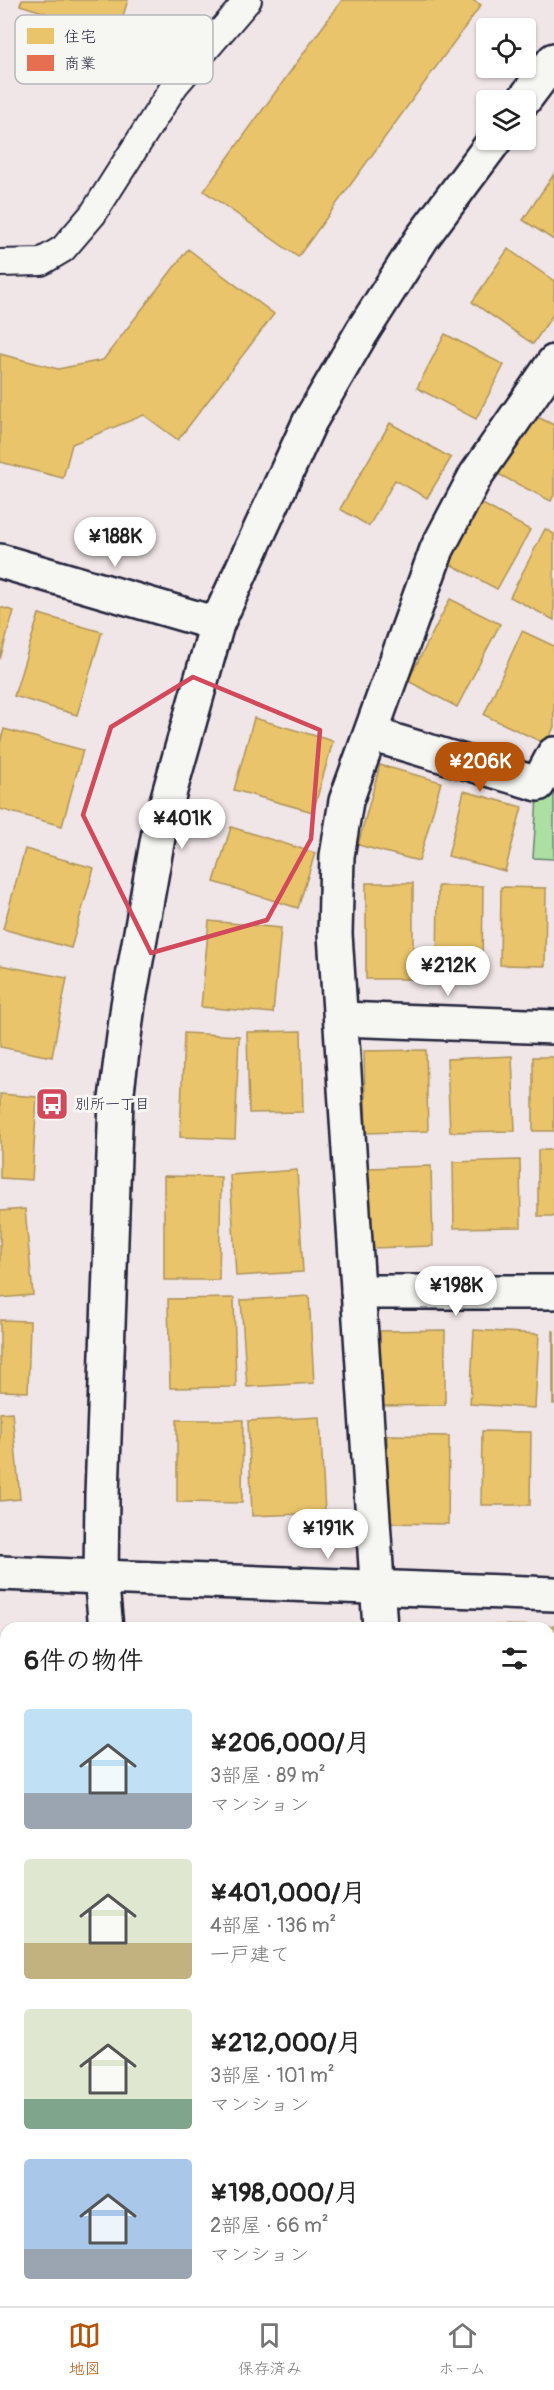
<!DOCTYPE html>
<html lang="ja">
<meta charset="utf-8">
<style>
:root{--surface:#fff;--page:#f2f2f2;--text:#222;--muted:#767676;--line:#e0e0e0;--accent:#b45309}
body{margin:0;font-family:Pangolin,"Klee One",sans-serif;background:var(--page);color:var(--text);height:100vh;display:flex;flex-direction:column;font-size:22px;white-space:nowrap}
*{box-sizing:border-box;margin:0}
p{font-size:20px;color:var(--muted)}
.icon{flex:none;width:33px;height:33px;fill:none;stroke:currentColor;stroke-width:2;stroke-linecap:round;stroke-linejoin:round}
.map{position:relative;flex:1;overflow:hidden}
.drawer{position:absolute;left:0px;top:1622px;width:555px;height:686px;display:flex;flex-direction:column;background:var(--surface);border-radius:18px 18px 0 0;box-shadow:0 2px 4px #0004}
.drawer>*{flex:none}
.buttons{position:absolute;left:476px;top:18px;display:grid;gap:12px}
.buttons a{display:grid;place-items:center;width:60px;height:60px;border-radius:6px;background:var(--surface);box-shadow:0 2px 4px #0004;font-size:30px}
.price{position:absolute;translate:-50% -51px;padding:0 14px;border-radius:21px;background:#fff;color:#222;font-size:20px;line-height:39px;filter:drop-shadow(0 2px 3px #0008)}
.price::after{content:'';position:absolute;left:50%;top:36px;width:18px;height:14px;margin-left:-9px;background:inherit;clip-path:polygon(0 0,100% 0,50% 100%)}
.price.selected{background:var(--accent);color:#fff}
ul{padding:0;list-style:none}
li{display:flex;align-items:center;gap:18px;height:150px;padding:0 24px}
li span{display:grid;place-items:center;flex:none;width:168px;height:120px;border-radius:6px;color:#555}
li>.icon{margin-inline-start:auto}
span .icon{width:72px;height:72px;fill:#fffc;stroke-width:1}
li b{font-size:26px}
h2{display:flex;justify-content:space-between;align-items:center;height:72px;padding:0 24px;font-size:26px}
.dock{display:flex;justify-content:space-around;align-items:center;height:84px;border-top:2px solid var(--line);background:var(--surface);font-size:16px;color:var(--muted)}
.dock a{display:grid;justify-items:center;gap:3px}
.dock .selected{color:var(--accent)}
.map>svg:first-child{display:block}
</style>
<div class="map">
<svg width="554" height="2306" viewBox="0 0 554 2306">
<rect width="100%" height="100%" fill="#f0e5e7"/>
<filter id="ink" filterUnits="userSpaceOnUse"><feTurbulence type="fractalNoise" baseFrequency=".0167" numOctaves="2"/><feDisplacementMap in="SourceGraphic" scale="12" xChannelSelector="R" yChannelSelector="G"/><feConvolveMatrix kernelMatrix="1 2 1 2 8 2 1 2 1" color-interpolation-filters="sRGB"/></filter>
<g filter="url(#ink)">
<polygon fill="#e8d1da" points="554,2184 554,2306 510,2306 503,2301 549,2301 549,2186"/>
<polygon fill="#ace0a2" stroke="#67816e" stroke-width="1.5" points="554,754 554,859 533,858 538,784"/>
<g fill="#e9c46a" stroke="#ad935c" stroke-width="1.5">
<polygon points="22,0 128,0 117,35 20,5"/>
<polygon points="342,0 473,0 481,5 298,257 204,191"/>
<polygon points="554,174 554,240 523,220"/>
<polygon points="188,249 274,314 178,440 144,415 72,444 63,478 0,462 0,354 58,369 103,360"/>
<polygon points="508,249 554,281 554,313 533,344 472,302"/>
<polygon points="445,334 504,365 476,419 417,388"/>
<polygon points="523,410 554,425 554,495 551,501 492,471"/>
<polygon points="390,423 451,458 427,498 395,480 369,526 340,509"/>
<polygon points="479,502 530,530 497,589 446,562"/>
<polygon points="545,529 554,534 554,620 510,597"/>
<polygon points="450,599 500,624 457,707 408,681"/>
<polygon points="0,607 14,611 0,659"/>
<polygon points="39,614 102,632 77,715 14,696"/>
<polygon points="522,631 554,646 554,727 546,744 484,715"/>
<polygon points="254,718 333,741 313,812 234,790"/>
<polygon points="4,729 83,750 62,826 0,809 0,743"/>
<polygon points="380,765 441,782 419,861 358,845"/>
<polygon points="464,791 522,807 505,871 448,856"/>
<polygon points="231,827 315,853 298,908 214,882"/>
<polygon points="25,849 94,868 71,948 3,929"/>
<rect x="366" y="883" width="47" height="96"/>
<polygon points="438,886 483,886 482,971 437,971"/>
<polygon points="501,887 546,888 545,966 500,965"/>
<polygon points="209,921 281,928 273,1013 201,1007"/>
<polygon points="0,965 67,978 52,1057 0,1047"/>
<polygon points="301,1031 303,1112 249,1113 247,1032"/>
<polygon points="184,1033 239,1036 235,1139 180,1137"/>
<polygon points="426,1050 428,1131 366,1133 364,1051"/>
<polygon points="512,1056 515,1131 450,1132 447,1059"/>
<rect x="533" y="1057" width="21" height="74"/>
<polygon points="0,1094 37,1097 32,1180 0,1178"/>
<rect x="538" y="1150" width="16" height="66"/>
<polygon points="520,1160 521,1227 454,1228 453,1162"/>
<polygon points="431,1166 433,1246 371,1248 368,1168"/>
<polygon points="297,1170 303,1272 236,1276 230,1175"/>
<polygon points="164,1176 221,1177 219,1280 164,1280"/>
<polygon points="25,1209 33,1295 0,1298 0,1211"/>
<polygon points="309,1296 314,1383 247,1387 241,1300"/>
<polygon points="234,1298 236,1387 170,1388 168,1299"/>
<polygon points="0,1320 30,1321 28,1392 0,1391"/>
<polygon points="445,1330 445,1405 381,1406 380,1331"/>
<polygon points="474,1330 539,1334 535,1408 470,1404"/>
<rect x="553" y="1331" width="1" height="73"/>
<polygon points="12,1412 20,1499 0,1501 0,1413"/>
<polygon points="320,1417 325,1513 252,1516 248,1421"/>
<polygon points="177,1420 243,1420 242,1503 177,1502"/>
<polygon points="482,1431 531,1432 530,1505 481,1505"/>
<polygon points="387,1435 449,1436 448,1524 386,1523"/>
<polygon points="490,1625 554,1626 554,1696 549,1696 549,1628 490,1628"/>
<polygon points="554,1719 554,1805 549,1805 549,1720"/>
<polygon points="549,1925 554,1937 554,1958 549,1960"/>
<rect x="549" y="1992" width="5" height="72"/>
<polygon points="0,2089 6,2101 6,2175 0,2179"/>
</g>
<polygon fill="#e76f51" stroke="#ac584a" stroke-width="1.5" points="231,2301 277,2301 276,2306 230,2306"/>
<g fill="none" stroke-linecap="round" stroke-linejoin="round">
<g stroke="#22223b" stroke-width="30">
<polyline id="lane" points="0,263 41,262 63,249 93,214 175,85 248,0"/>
</g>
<g stroke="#22223b" stroke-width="38">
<g id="street">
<polyline points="371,734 538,784 554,754"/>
<polyline points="341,1019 554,1027"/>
<polyline points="358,1292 554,1292"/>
<polyline points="101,1577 554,1594"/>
<polyline points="380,1628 335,934 337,856 346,801 437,549 476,475 554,362"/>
<polyline points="549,1865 554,1865"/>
<polyline points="0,1993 6,2004"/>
<polyline points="549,2127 554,2126"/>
<polyline points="154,2301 158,2306"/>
<polyline points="61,2306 69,2301"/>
</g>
</g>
<g stroke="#22223b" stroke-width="38">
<g id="secondary">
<polyline points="524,100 554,60"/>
<polyline points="0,561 217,624"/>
<polyline points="0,1573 101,1577"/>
<polyline points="106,1628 101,1577 102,1495 116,1099 128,1005 160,826 217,624 310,421 362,332 422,238 495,140"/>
<polyline points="418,2301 423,2306"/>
<polyline points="353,2306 356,2301"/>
</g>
</g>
<use href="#lane" stroke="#f6f6f2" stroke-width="26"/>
<use href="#street" stroke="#f6f6f2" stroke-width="33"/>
<use href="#secondary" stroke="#f6f6f2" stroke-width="33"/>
</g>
</g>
<path fill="none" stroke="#d1495b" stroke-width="4.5" stroke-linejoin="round" d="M193 677 320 730 311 839 267 920 151 953 83 815 111 727Z"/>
<defs>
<g id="bus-square" transform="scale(1.725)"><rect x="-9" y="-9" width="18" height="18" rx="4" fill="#d1495b" stroke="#f6f6f2"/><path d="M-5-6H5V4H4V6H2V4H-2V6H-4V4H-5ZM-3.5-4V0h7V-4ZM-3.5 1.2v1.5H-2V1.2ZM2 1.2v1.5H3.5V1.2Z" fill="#fff"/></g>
</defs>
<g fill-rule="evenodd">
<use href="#bus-square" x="52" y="1104"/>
</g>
<g text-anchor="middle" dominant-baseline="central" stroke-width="6" stroke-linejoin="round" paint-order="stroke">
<g font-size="15" fill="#22223b" stroke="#f6f6f2" text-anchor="start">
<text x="75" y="1104">別所一丁目</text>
</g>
</g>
<rect x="15" y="15" width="198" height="69" rx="9" fill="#f6f6f2" stroke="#b6b6bb" stroke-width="1.5"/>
<rect x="27" y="28" width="27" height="16" fill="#e9c46a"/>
<rect x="27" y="55" width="27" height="16" fill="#e76f51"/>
<g font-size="16" fill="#22223b">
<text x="64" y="42">住宅</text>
<text x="64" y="69">商業</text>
</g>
</svg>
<div class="buttons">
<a><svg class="icon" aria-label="locate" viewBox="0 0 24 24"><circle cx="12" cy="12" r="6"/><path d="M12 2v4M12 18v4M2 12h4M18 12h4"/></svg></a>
<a><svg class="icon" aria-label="layers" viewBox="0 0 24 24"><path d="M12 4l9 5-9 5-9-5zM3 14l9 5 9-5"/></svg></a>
</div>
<b class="price" style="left:115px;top:568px">¥188K</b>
<b class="price selected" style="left:480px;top:793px">¥206K</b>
<b class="price" style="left:182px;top:850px">¥401K</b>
<b class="price" style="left:448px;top:997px">¥212K</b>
<b class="price" style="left:456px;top:1317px">¥198K</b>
<b class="price" style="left:328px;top:1560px">¥191K</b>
<section class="drawer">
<h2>6件の物件<svg class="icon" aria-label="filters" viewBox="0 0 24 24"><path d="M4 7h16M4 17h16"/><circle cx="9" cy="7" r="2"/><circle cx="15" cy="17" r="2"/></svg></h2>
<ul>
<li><span style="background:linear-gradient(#bfe0f5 70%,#9aa5b1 0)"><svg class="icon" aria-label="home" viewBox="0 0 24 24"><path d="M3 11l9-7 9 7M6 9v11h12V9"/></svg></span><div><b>¥206,000/月</b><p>3部屋 · 89 m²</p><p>マンション</p></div></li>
<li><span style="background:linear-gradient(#dfe7d0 70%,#c2b280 0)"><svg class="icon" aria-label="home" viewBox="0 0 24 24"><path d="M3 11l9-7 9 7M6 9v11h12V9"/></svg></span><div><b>¥401,000/月</b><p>4部屋 · 136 m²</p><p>一戸建て</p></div></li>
<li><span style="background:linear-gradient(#dfe7d0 75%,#7fa58c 0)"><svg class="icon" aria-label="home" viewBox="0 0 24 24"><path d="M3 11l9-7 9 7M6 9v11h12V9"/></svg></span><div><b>¥212,000/月</b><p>3部屋 · 101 m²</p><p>マンション</p></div></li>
<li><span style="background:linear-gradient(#a9c7e8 75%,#9aa5b1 0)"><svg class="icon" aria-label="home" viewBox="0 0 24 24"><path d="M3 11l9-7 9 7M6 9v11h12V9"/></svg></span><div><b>¥198,000/月</b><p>2部屋 · 66 m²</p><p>マンション</p></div></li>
</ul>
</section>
</div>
<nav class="dock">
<a class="selected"><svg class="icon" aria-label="map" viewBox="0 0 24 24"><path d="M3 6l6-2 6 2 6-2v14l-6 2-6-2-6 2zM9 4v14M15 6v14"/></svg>地図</a>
<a><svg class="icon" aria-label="saved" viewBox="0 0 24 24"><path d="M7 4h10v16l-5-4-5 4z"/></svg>保存済み</a>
<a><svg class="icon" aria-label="home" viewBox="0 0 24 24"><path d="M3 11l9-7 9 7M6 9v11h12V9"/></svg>ホーム</a>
</nav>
